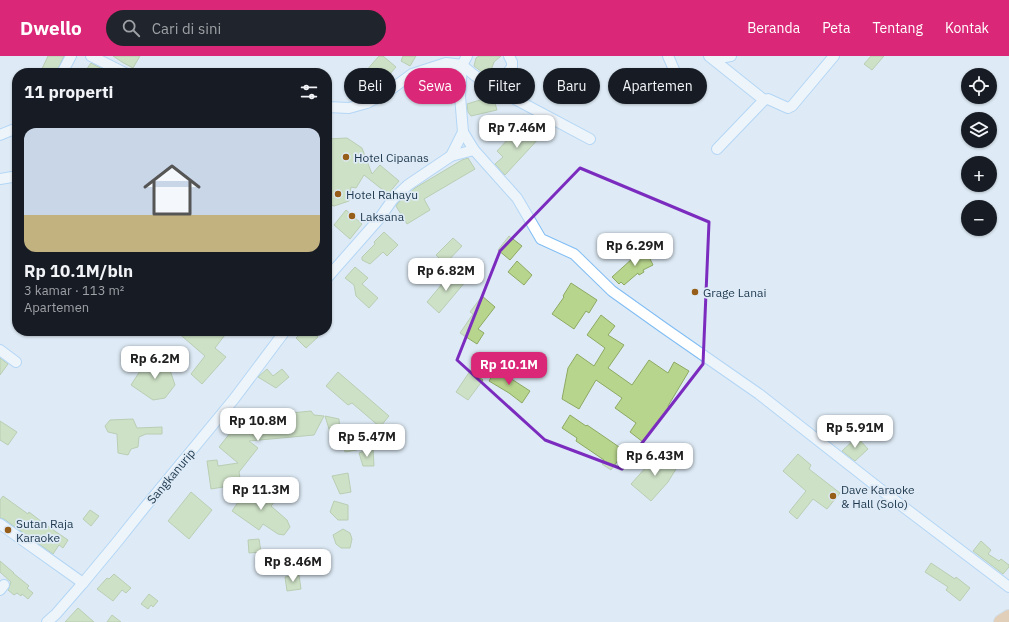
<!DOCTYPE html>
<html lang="id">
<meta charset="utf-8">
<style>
:root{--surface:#171b24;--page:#20242c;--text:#f1f3f6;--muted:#9ea1a6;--line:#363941;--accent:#db2777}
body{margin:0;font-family:"IBM Plex Sans",sans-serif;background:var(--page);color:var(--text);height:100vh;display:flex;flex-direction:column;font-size:15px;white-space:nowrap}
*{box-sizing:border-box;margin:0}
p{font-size:13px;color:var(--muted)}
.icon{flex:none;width:22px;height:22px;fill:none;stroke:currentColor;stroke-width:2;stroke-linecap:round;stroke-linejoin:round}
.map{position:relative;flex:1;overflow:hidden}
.details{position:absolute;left:12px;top:12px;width:320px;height:268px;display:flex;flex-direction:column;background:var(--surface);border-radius:16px;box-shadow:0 1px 3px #0004}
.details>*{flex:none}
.banner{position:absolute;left:344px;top:12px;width:380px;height:36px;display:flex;gap:8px}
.buttons{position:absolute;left:961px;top:12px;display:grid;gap:8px}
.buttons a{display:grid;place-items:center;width:36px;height:36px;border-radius:50%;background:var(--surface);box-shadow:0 1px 3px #0004;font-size:20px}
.price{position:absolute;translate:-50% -34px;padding:0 9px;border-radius:8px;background:#fff;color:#222;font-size:13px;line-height:26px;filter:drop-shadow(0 1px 2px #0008)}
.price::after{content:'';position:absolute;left:50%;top:24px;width:12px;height:9px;margin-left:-6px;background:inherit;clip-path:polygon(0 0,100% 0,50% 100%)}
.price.current{background:var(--accent);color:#fff}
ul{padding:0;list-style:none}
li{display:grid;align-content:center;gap:8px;height:212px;padding:0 12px}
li+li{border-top:1px solid var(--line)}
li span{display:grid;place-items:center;height:124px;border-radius:12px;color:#555}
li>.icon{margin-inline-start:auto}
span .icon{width:72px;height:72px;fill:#fffc;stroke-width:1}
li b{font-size:17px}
h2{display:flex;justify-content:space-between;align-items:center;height:48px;padding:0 12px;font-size:17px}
.tag{padding:0 14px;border-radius:18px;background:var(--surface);box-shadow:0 1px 3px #0004;font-size:14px;line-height:36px}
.tag.current{background:var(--accent);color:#fff}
header{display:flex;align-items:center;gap:24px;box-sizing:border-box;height:56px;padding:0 20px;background:var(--accent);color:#fff}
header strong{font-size:19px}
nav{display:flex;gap:22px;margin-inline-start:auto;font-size:14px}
.search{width:280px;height:36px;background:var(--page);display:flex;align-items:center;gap:10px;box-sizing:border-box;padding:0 14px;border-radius:22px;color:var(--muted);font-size:15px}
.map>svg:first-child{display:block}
</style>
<header>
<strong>Dwello</strong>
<div class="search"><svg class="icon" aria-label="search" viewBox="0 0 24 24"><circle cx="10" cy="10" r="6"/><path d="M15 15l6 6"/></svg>Cari di sini</div>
<nav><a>Beranda</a><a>Peta</a><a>Tentang</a><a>Kontak</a></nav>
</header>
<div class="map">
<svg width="1009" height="566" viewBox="0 0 1009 566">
<rect width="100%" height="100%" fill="#deebf6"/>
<g fill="#b8d58d" stroke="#8da963">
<polygon points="48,0 64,0 56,17 40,17"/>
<polygon points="113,0 140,0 133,12 122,6"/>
<polygon points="379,0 383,0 396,11 389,19 385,16 376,26 365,16"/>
<polygon points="403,0 416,0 410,10 401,5"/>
<polygon points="479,0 501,0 494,6 490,17 485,18 474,10 476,2"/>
<polygon points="871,0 884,0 872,14 864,8"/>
<polygon points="91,7 110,17 84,17"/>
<polygon points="493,40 497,54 471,60 468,56 467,48"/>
<polygon points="532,69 542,79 505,119 495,108 503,101 497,95 511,80 516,85"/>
<polygon points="347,82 362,92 372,118 380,109 399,125 388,138 364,119 356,132 351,131 349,145 334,150 327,148 327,83"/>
<polygon points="468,102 475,113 424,143 430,154 407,168 396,150 398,147 415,132 462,104"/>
<polygon points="346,154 362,168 350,183 334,169"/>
<polygon points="384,176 398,189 387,200 383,196 370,208 362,204 362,201 375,188 374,186"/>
<polygon points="509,180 522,190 510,204 498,194"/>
<polygon points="453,182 462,190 445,208 436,199"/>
<polygon points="653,193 656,200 650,203 653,209 643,214 644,216 639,219 638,217 624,229 621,226 619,228 612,221 633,202"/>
<polygon points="517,205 532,219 524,229 508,216"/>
<polygon points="355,211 368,222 362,228 378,242 369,252 356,240 354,229 345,222"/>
<polygon points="453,215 466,225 439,257 427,246"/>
<polygon points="571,227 597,244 589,257 586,255 574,273 552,258 564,241 563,240"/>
<polygon points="482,240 495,251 478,273 484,277 477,288 460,277 473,258 470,256"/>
<polygon points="601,259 615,270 608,279 624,289 608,312 632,329 649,304 668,317 674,306 689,315 668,350 669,352 643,386 630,376 636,367 615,352 622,342 596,324 579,353 562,343 568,312 577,298 594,310 605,292 587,279"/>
<polygon points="176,275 228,275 215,292 226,301 202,328 191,318 205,300"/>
<polygon points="304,275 313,275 318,281 306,292 296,282"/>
<polygon points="155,299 170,314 175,329 165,342 153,344 131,329 140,315"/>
<polygon points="0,302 8,308 0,319"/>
<polygon points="267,313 273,320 282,313 289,321 276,332 258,321"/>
<polygon points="496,313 530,335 522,347 509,337 489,325"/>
<polygon points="470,315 483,324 468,344 456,336"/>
<polygon points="338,316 389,360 380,371 352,347 348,349 326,330"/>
<polygon points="311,355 314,359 324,360 314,379 249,385 258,392 239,416 241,428 211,433 207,405 217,404 218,410 238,407 219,391 234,372 239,376 251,361"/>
<polygon points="570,359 586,370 587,369 625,395 611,414 602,408 604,404 576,385 577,382 562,372"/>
<polygon points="325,360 339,363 340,376 330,376"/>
<polygon points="133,363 137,372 162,371 162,378 146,378 139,381 138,391 131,393 128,399 118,397 117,378 108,376 105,370 110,364"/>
<polygon points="0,365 17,376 8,389 0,384"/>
<polygon points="355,379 357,394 345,396 342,381"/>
<polygon points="857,381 868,393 855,405 842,395"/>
<polygon points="373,392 374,410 363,410 359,397"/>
<polygon points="667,398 674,404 673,408 676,413 668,426 651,445 631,428 648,409 651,411 658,399"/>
<polygon points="798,398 811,409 809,413 840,437 827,453 813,443 797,463 789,456 806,435 783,415"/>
<polygon points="348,417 351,436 340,438 332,420"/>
<polygon points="258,427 276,444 271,450 287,464 290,471 284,479 278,478 263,468 259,474 232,455 243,439 244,442"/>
<polygon points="191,436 212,454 189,483 168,465"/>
<polygon points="3,440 28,458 29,456 46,469 68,484 63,492 59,489 53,498 4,463 0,462 0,444"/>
<polygon points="334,445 348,449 348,464 338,464 330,456"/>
<polygon points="90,454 99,460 91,470 83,463"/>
<polygon points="343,473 350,477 352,483 350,492 341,492 336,488 333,479"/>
<polygon points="259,483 261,496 249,497 248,484"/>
<polygon points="981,485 991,494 988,498 999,505 1001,503 1009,509 1009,511 1003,518 994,511 973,495"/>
<polygon points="279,501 278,515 268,514 265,505"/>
<polygon points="0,505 14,517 13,517 29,530 27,532 33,537 28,543 22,538 21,540 17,537 14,539 8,534 11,526 0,516"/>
<polygon points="931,507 955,523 956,521 970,532 960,545 946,534 948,531 925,516"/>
<polygon points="114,518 131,532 126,537 122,534 113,545 97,533 107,522 109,523"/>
<polygon points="299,519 301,533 287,535 285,521"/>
<polygon points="149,538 158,545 153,551 151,549 148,553 141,548"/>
<polygon points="78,552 94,566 65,566"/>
<polygon points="112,559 121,566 107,566"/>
</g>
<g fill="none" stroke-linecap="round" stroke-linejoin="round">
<g stroke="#80bdf4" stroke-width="12">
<g id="minor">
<polyline points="91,0 125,17"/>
<polyline points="467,0 462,9 460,40 463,76 474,94 517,142 541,183 574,198 612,235 664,272 759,338 889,440 1009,531"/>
<polyline points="668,0 683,34"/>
<polyline points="709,0 764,44"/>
<polyline points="722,0 725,1 731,0"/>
<polyline points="62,17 71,0"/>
<polyline points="496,33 512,11 512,6 509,0"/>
<polyline points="327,51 349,52 367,47 386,37 412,18 446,7 462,9 474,19 496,33 590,83"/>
<polyline points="0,79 17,72"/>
<polyline points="717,93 764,44 768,43 788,52 792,50 834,0"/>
<polyline points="451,100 463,76"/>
<polyline points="0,123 12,121 17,123"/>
<polyline points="327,222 379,163 393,143 408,129 451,100 474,94"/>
<polyline points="0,294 16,306"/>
<polyline points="0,468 83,527"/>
<polyline points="0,534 4,529"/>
<polyline points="47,566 56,558 83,527 117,486 145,451 234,343 285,275"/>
</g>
</g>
<g stroke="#c0c7cd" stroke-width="16">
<polyline id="highway" points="1001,566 1009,561"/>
</g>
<use href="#minor" stroke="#fff" stroke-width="10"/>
<use href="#highway" stroke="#e7ae72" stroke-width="14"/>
</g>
<path d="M0 0H1009V566H0ZM580 112 709 166 703 308 622 413 545 384 457 304 500 195Z" fill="#deebf6" fill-opacity=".55" fill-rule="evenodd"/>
<path fill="none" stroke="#7b2cbf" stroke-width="3" stroke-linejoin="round" d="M580 112 709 166 703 308 622 413 545 384 457 304 500 195Z"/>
<g fill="#965e19" stroke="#deebf6" stroke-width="1.5">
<circle cx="346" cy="101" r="4"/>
<circle cx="338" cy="138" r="4"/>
<circle cx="352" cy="160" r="4"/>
<circle cx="695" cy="236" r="4"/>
<circle cx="833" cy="440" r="4"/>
<circle cx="8" cy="474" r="4"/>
</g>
<g text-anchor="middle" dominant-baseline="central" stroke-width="3.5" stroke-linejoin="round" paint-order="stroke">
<g font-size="12" fill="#1d374d" stroke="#deebf6" text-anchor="start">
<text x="354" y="101">Hotel Cipanas</text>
<text x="346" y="138">Hotel Rahayu</text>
<text x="360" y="160">Laksana</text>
<text x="703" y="236">Grage Lanai</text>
<text x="841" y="433">Dave Karaoke<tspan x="841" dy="14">&amp; Hall (Solo)</tspan></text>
<text x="16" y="467">Sutan Raja<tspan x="16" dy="14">Karaoke</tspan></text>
</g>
<g font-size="12" fill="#1d374d" stroke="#deebf6">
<text transform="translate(171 420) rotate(-50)">Sangkanurip</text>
</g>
</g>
</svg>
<div class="buttons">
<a><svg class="icon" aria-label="locate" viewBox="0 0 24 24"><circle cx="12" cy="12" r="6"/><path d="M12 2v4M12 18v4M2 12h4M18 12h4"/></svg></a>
<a><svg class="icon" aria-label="layers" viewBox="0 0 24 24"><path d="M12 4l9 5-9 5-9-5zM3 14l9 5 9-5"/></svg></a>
<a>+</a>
<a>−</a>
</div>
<b class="price" style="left:517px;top:93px">Rp 7.46M</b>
<b class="price" style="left:635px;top:211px">Rp 6.29M</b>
<b class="price" style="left:446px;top:236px">Rp 6.82M</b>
<b class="price" style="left:155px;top:324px">Rp 6.2M</b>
<b class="price current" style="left:509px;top:330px">Rp 10.1M</b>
<b class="price" style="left:258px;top:386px">Rp 10.8M</b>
<b class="price" style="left:855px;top:393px">Rp 5.91M</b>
<b class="price" style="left:367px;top:402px">Rp 5.47M</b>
<b class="price" style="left:655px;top:421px">Rp 6.43M</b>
<b class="price" style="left:261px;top:455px">Rp 11.3M</b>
<b class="price" style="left:293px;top:527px">Rp 8.46M</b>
<div class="banner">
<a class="tag">Beli</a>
<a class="tag current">Sewa</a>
<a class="tag">Filter</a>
<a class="tag">Baru</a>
<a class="tag">Apartemen</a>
</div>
<section class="details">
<h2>11 properti<svg class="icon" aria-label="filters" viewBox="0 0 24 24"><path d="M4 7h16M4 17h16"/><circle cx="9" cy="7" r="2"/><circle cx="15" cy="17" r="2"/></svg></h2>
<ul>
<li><span style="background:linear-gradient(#c9d6e8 70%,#c2b280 0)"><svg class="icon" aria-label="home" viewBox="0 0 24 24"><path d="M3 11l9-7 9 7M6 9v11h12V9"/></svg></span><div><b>Rp 10.1M/bln</b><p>3 kamar · 113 m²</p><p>Apartemen</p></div></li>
</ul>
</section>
</div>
